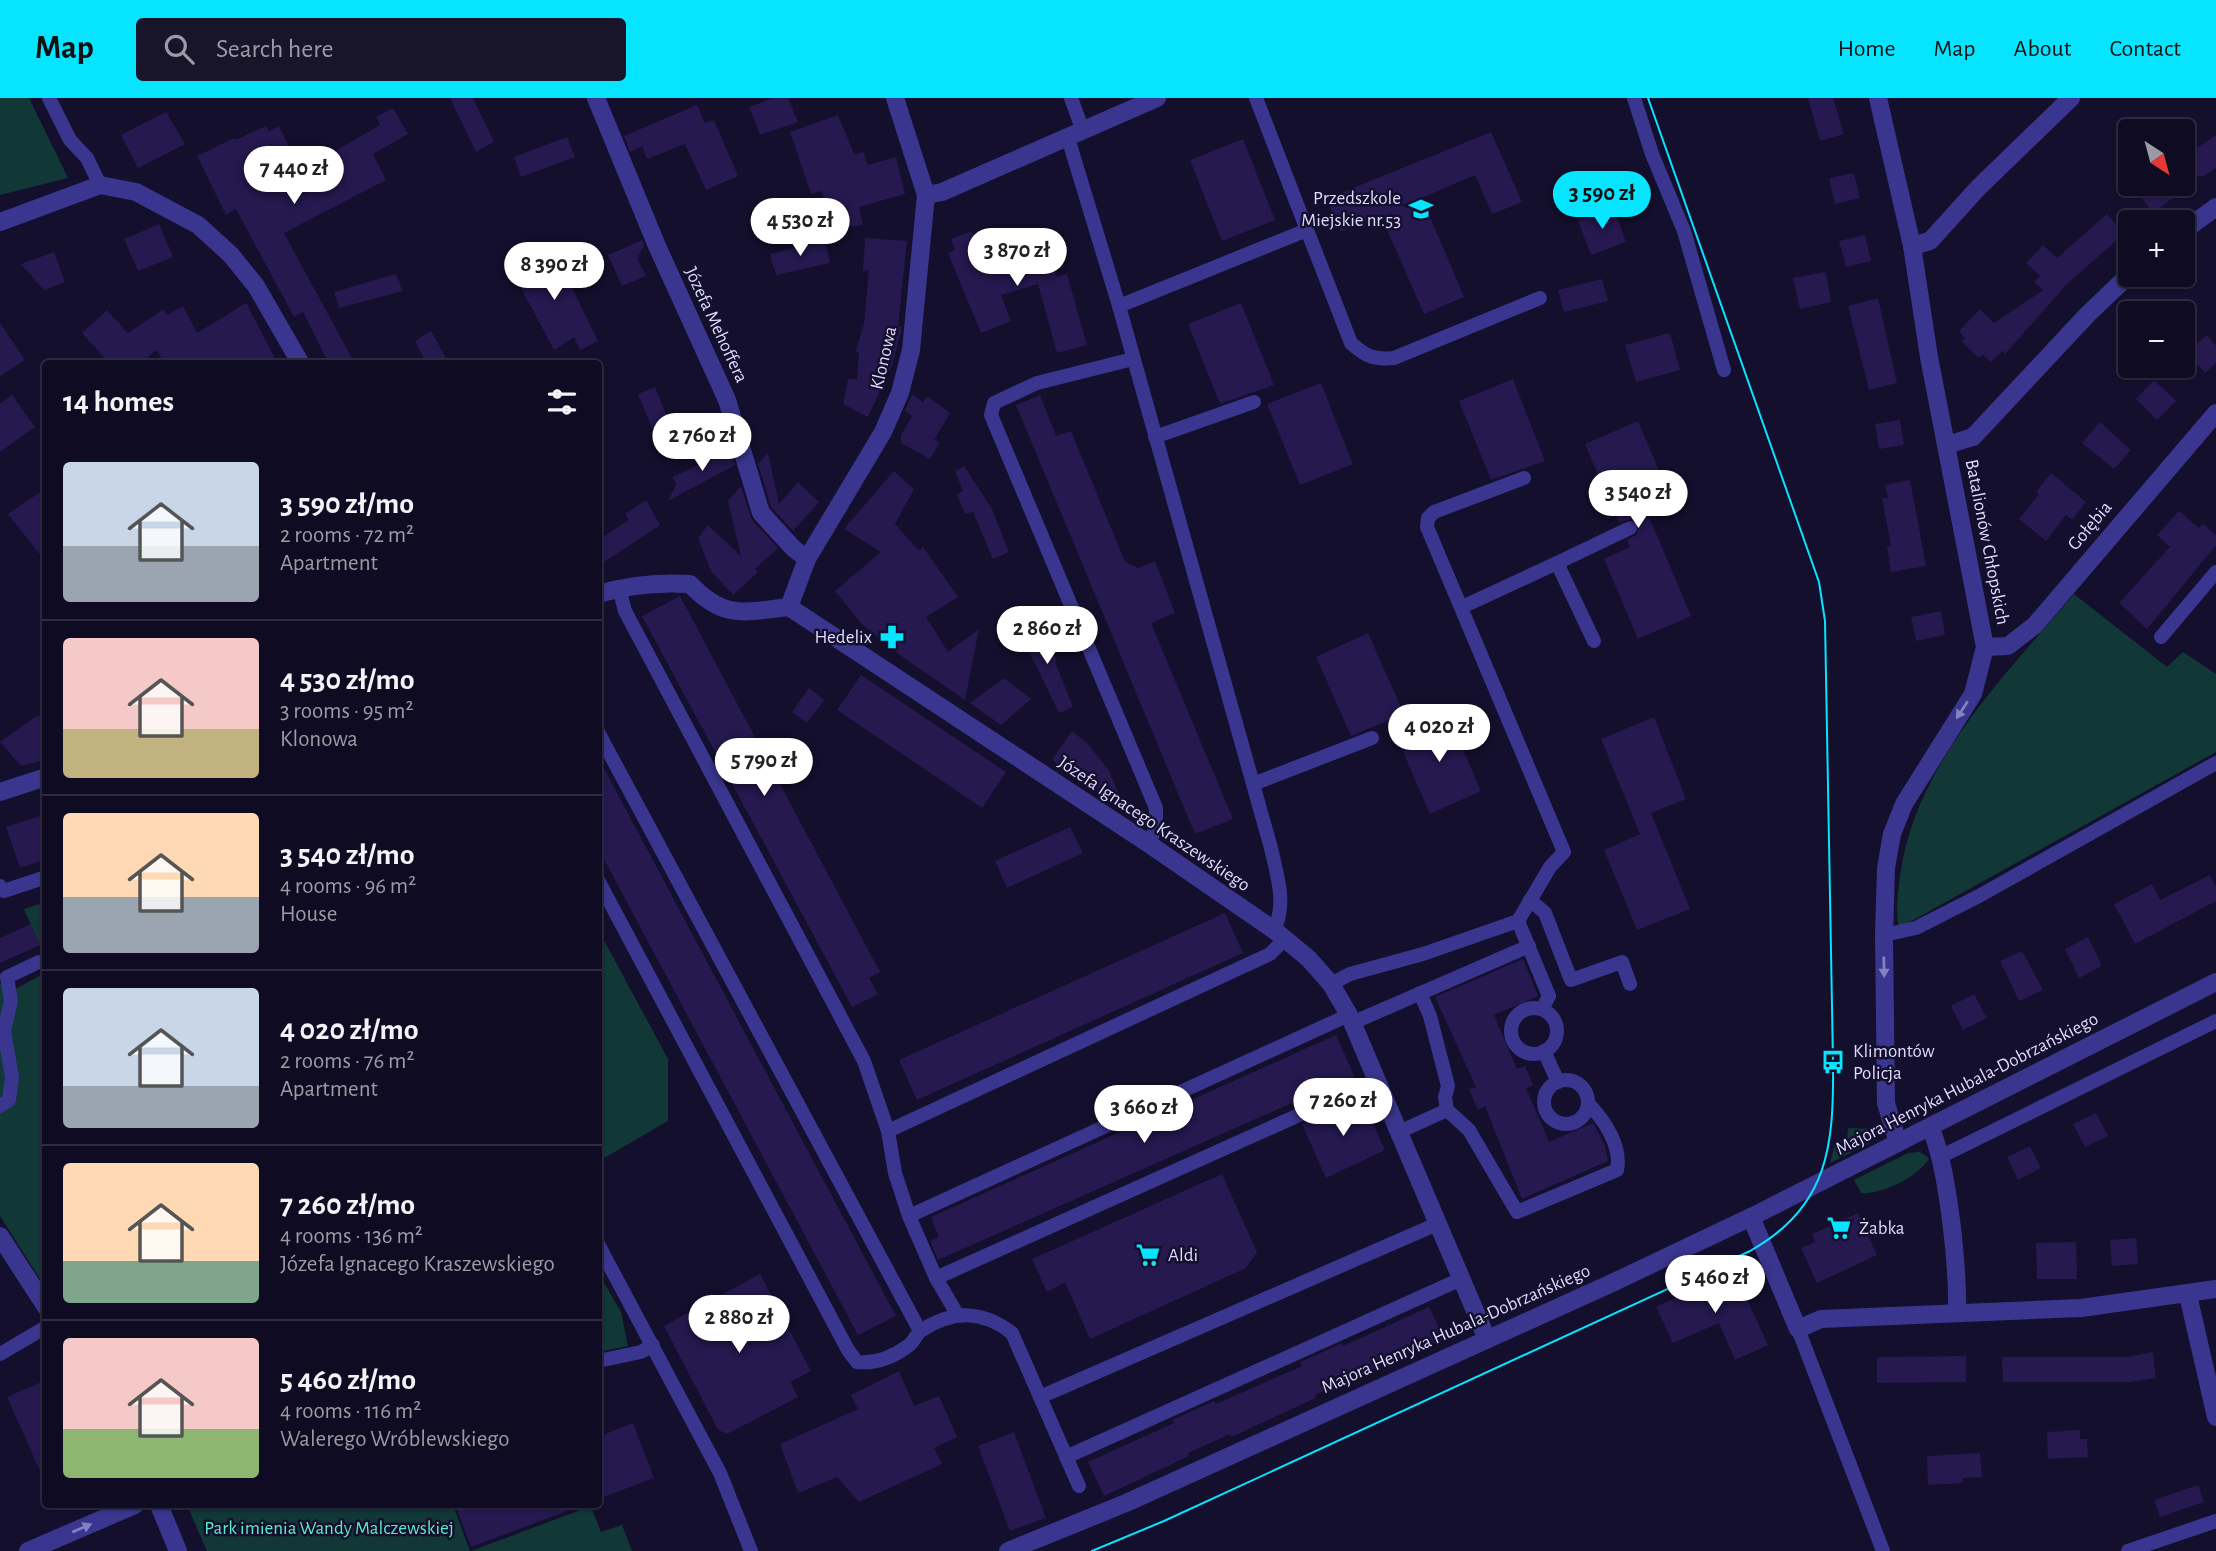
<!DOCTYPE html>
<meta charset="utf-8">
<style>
:root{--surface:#0f0b22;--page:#18142a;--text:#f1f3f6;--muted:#9b9ba5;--line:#2f2b40;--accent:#07e4ff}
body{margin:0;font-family:"Alegreya Sans",sans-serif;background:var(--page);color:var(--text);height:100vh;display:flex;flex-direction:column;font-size:26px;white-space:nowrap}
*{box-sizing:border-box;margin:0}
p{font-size:23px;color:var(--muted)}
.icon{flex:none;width:38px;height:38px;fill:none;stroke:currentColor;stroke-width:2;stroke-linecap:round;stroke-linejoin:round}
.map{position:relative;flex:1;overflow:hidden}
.details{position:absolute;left:42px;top:262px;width:560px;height:1148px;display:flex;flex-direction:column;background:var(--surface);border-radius:7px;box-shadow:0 2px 5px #0004,0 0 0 2px var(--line)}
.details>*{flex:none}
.needle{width:46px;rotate:144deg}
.fabs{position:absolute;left:2118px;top:21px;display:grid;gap:14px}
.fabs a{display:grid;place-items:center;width:77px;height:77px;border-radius:7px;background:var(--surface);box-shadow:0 2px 5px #0004,0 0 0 2px var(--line);font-size:35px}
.price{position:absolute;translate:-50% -60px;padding:0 16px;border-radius:24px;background:#fff;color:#222;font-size:23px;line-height:46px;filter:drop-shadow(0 2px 4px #0008)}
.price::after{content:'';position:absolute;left:50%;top:42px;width:21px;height:16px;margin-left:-10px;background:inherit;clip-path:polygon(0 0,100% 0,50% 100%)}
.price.active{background:var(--accent);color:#111}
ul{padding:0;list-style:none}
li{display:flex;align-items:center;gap:21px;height:175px;padding:0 21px}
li+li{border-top:2px solid var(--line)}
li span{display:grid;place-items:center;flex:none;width:196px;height:140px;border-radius:7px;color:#555}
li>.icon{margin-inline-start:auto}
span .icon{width:84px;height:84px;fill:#fffc;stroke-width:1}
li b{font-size:30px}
h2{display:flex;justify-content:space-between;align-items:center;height:84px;padding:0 21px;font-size:30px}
header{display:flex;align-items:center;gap:42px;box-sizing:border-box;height:98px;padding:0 35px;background:var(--accent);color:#111}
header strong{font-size:33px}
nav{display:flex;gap:38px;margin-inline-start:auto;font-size:24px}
.search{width:490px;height:63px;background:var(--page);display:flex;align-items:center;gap:18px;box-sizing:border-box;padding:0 24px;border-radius:7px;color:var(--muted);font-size:26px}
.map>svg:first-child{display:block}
</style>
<header>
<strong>Map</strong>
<div class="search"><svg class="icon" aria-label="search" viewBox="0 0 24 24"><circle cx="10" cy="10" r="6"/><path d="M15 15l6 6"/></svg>Search here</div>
<nav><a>Home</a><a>Map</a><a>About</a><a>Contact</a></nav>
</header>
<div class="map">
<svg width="2216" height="1453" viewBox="0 0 2216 1453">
<rect width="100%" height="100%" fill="#140f2d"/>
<g fill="#113736">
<polygon points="0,0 29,0 68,80 0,97"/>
<path d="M2074 496 2167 569 2183 554 2216 576V654L1899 830C1895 812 1898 796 1900 778 1915 666 2004 579 2074 496Z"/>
<polygon points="45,804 45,859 24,811"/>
<polygon points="599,833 668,961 668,1023 599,1063"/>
<polygon points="45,875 45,1189 0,1118 0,885 6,896"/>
<polygon points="1848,1030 1876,1031 1868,1046 1830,1065 1836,1043 1847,1043"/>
<path d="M1920 1054 1929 1060C1920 1078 1881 1097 1861 1095L1854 1082 1908 1055Z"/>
<polygon points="599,1176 621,1214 628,1248 599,1254"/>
<polygon points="187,1407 453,1407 470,1453 207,1453"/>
<polygon points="591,1408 601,1434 622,1427 632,1453 471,1453"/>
</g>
<g fill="#25194f">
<polygon points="450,0 473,0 494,44 476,54"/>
<polygon points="773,0 788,0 798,24 760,37 749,9"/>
<polygon points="1808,0 1833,0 1844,36 1820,43"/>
<polygon points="697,7 705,25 714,22 738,78 706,92 685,46 647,61 642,48 630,54 624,38"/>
<polygon points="393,10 408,36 373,56 386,82 284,135 355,266 329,266 303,214 294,219 236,111 226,117 197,58 234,40 235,42 266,28 269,33 279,28 310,92 343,74 332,55 380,27 376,19"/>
<polygon points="166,14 185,46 138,70 121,37"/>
<polygon points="838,17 854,56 863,54 868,67 896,59 905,96 859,109 863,127 831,132 822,93 811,96 790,34"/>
<polygon points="1491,34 1522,104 1492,116 1475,77 1422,100 1464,199 1424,216 1381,118 1341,133 1326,101"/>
<polygon points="2216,37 2216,70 2204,78 2197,78 2184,59"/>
<polygon points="567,39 575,59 521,79 514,59"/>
<polygon points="1243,41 1275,122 1222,143 1190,62"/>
<polygon points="1854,75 1860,100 1835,106 1829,80"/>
<polygon points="2131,86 2191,86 2158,111 2150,111"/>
<polygon points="1613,109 1626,144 1591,157 1578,123"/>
<polygon points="2107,116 2124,136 2067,186 2005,256 2002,253 1991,264 1983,257 1979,260 1961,243 1965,240 1959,233 1980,211 1994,225 2043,192 2034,184 2040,178 2026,165 2043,147 2057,160"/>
<polygon points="159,126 173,159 138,173 124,141"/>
<polygon points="972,133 990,171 1014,151 1037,145 1049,149 1057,179 1067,176 1087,247 1057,255 1038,186 1001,197 1011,223 981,235 948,155 955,152 951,141"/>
<polygon points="1865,137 1871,163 1846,169 1839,143"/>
<polygon points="865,140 907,143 898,228 902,229 901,234 892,267 868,319 843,306 848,281 857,281 859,254 855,255 864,226 869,172 863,174"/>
<polygon points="642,142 644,147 637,160 646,178 622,188 608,157"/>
<polygon points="825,143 830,165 776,177 770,156"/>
<polygon points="54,154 65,184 44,192 21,166"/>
<polygon points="547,156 551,164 558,161 598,243 580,252 574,239 554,252 510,169 527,158 530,164"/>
<polygon points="1826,174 1831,204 1800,211 1793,180"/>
<polygon points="396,176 403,193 339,210 334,194"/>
<polygon points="1602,181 1608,203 1564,214 1558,192"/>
<polygon points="1878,200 1897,285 1869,292 1848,208"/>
<polygon points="246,205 278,266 166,266 156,252 140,266 110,266 82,235 107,212 128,235 164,211 167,217 183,208 197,235"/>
<polygon points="1241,205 1274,287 1220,306 1188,226"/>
<polygon points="0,225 25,262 0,278"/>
<polygon points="431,233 449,266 427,266 415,243"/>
<polygon points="1670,235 1680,272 1636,284 1625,247"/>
<polygon points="2207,237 2216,248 2216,265 2205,275 2187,255"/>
<polygon points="1513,281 1545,363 1491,382 1459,303"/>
<polygon points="2154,282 2176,303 2157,322 2136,301"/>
<polygon points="1321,285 1353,366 1300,387 1267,306"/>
<polygon points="655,289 676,340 659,347 638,296"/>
<polygon points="912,296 923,304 927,298 950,315 934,342 940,344 930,361 901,345 901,337 912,318 905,313"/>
<polygon points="12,297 35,329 0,354 0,306"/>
<polygon points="1040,297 1056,338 1071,333 1125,464 1138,470 1155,463 1175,515 1151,525 1233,721 1195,736 1016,307"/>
<polygon points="1900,322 1904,347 1879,351 1875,326"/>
<polygon points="1638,323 1672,403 1647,414 1691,518 1638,541 1604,461 1630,449 1627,442 1637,436 1639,426 1631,421 1619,425 1585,346"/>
<polygon points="2100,324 2131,352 2114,371 2082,345"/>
<polygon points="730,352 735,367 668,403 676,387 673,379"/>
<polygon points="768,355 779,406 798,384 819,404 793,433 771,409 758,366"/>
<polygon points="964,368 992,411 1009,454 993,461 973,414 965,416 957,396 963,393 955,373"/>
<polygon points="894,373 914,391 895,426 919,453 923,449 958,499 926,519 948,554 979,531 965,602 900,557 862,526 835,493 881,454 844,431"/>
<polygon points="2051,375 2086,404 2072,422 2066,417 2046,443 2019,421 2039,396 2036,394"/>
<polygon points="1910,382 1926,468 1891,474 1887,448 1891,448 1882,400 1888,400 1885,387"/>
<polygon points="741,388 752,422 778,450 755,471 758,474 733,497 711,473 698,440 708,427 741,458 728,403"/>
<polygon points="46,390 46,464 8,416"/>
<polygon points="646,402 660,427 598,468 598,442 629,422 625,416"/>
<polygon points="2179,413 2199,430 2203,426 2216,437 2216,447 2147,531 2119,505 2170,449 2157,437"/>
<polygon points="680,498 880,874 869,880 878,896 852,909 642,518"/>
<polygon points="1941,513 1945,537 1916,543 1911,519"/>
<polygon points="1038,523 1057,563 1055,564 1073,609 1059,615 1020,535"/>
<polygon points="1368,535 1404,616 1351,638 1316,559"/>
<polygon points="861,577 1006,674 982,710 837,612"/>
<polygon points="1004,580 1031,601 1001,627 970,605"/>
<polygon points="809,590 824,602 807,625 792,614"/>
<polygon points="1447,615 1481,693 1430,716 1396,638"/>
<polygon points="38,617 45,626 45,662 21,668 0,644"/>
<polygon points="1654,619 1686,701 1651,715 1690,811 1637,832 1604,752 1640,736 1601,641"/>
<polygon points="1072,633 1088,646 1109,673 1127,715 1052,662"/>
<polygon points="598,659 896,1218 858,1237 598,750"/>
<polygon points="46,716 46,761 20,770 6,729"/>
<polygon points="1070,729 1083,755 1007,790 995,763"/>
<polygon points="2210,777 2216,789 2216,803 2135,846 2114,806 2152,786 2160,802"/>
<polygon points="1225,815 1243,855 917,1002 899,962"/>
<polygon points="31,826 40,847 0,865 0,840"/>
<polygon points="2088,839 2102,868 2079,880 2065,851"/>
<polygon points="2022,853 2043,892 2019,903 2000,863"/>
<polygon points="1523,861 1538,898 1494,917 1517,971 1525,968 1533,987 1526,990 1549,1044 1593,1025 1605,1048 1608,1063 1522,1101 1485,1008 1478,1012 1469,991 1476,989 1435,899"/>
<polygon points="1974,896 1987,920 1963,932 1951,908"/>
<polygon points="1336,937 1354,977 1353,982 1294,1009 1292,1005 938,1162 930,1143 939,1139 931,1119"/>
<polygon points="1361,1000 1385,1052 1326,1080 1302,1026"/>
<polygon points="2096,1015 2108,1038 2085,1049 2073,1026"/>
<polygon points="2030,1048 2041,1070 2018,1082 2007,1059"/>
<polygon points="1222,1076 1257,1154 1246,1170 1090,1241 1065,1184 1047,1194 1032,1161"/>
<polygon points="1858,1115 1877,1157 1817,1185 1801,1150 1815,1144 1812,1136"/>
<polygon points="2136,1140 2138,1166 2112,1168 2110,1142"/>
<polygon points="2076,1144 2077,1181 2037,1181 2036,1145"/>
<polygon points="1734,1173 1768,1247 1735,1262 1719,1225 1673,1245 1656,1209"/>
<polygon points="760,1176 811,1273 790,1284 798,1299 727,1336 718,1332 664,1228"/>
<polygon points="1429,1209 1444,1241 1315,1297 1316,1300 1231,1339 1230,1336 1188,1355 1189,1358 1104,1398 1088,1364 1174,1325 1172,1322 1214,1303 1216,1306 1302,1268 1300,1264 1327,1252 1342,1245 1343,1248"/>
<polygon points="2153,1254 2156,1280 2130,1284 2003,1284 2002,1259 2127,1259"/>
<polygon points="1966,1258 1966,1284 1877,1285 1877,1259"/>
<polygon points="899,1273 914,1308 939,1298 957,1339 934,1350 942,1366 859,1404 837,1379 798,1395 780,1346 858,1311 851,1297"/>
<polygon points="46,1282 46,1386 7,1299"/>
<polygon points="633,1325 654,1380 598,1401 598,1339"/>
<polygon points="2080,1332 2080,1341 2087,1341 2088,1359 2048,1361 2047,1334"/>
<polygon points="1014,1334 1046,1420 1010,1433 978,1348"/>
<polygon points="1980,1355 1982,1379 1962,1380 1963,1385 1928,1387 1927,1358"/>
<polygon points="2198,1387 2204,1404 2160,1419 2154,1402"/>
<polygon points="455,1407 578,1407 578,1409 471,1449"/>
</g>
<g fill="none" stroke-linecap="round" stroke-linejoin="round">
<g stroke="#3a368f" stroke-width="14">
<polyline points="49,0 70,42 87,60 100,87"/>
<polyline points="1071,0 1083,33"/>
<polyline points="1634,0 1652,56 1684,133 1724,272"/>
<path d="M1068 40 1119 208 1271 750C1277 778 1287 805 1274 832"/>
<path d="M1307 132 1351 245C1365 258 1374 262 1394 260L1540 200"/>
<polyline points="1119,208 1307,132 1256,0"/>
<polyline points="1133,261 1037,285 994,305 991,317 1156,710 1156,728 1149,746"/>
<polyline points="1155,339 1254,304"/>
<polyline points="1557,465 1630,430"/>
<polyline points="619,490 625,513 864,963 888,1033 895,1075 909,1118"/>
<polyline points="1462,509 1557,465 1594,543"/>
<polyline points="2161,539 2216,474"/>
<polyline points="598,634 920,1233"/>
<polyline points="1253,686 1372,640"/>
<path d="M598 782 848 1252 857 1264C875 1266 893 1259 908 1248 914 1244 916 1236 922 1232 954 1212 982 1212 1012 1235L1079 1388"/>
<polyline points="0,788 4,793 46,779"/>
<polyline points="1530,802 1545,815 1571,882 1622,864 1630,886"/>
<polyline points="1518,823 1549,898 1542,911"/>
<polyline points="1884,837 1916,830 1979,798 2216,665"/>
<polyline points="1331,886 1350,876 1423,856 1518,823 1550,769 1564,754 1427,429 1428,420 1434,414 1524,380"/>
<path d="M1420 895 1430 918 1448 988 1445 999 1447 1012 1469 1032 1517 1114 1617 1072C1622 1048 1604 1022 1588 1005"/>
<circle cx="1534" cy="933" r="23"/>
<polyline points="1352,925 1529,848"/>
<polyline points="1544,953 1558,984"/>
<circle cx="1566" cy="1004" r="22"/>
<polyline points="0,1008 9,1002 12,979 4,933 11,903 7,879 39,864"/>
<polyline points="888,1033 1270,856 1285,841"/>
<polyline points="1399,1034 1447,1012"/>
<polyline points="1940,1059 2216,923"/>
<polyline points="598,1146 720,1375 751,1453"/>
<polyline points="936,1180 909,1118 1349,917"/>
<polyline points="957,1216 936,1180 1377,982"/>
<polyline points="1798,1231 1883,1453"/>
<polyline points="0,1256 46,1229"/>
<polyline points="598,1263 641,1254 653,1247"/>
<polyline points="1040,1299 1437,1126"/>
<polyline points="1066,1359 1461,1181"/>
<polyline points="2128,1453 2216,1423"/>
</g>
<g stroke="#3a368f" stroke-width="18">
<polyline points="596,0 657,148 727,302 761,415 793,450 807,461"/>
<polyline points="1878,0 1912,148 1929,259 1985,549 1973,596 1904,706 1892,736 1886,770 1884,837 1886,1005 1898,1045"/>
<polyline points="926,97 942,94 1157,0"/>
<polyline points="0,124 100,87 136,94 198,127 231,157 256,188 301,266"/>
<polyline points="2182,134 2216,109"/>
<polyline points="1912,148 1930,143 1978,90 2071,0"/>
<polyline points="1947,347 1973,339 2088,216 2130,176"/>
<path d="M598 496C628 487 659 484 690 486 724 522 744 514 789 509L1149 746 1274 832 1309 861 1331 886 1349 917 1487 1241"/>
<polyline points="789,509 807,461 883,334 900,295 911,252 926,97 895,0"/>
<polyline points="1985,549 2008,548 2035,527 2216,315"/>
<polyline points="0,694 46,679"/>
<path d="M1930 1029C1948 1067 1958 1170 1957 1214"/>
<polyline points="1751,1119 1798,1231 1821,1221 2081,1210 2216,1191"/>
<polyline points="0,1138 46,1209"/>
<polyline points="2188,1197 2216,1319"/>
<polyline points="159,1407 178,1453"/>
<polyline points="28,1453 135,1407"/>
</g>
<polyline stroke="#3a368f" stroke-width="18" points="1008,1453 1126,1405 1612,1185 1751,1119 2216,884"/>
<path stroke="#07e4ff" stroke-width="2" d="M1092 1453 1164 1423 1750 1153C1829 1109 1834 1047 1833 964L1825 523 1819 484 1648 0"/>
</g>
<defs><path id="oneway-solid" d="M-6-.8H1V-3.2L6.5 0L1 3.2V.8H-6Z" transform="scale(1.75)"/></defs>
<g fill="#8480c1">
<use href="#oneway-solid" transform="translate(1962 612) rotate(123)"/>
<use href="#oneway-solid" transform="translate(1884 869) rotate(89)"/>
<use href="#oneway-solid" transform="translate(82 1430) rotate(-23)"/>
</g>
<defs>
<g id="school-bare" transform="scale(1.89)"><path d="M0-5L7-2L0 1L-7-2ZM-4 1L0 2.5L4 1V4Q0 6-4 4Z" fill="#07e4ff" stroke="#140f2d" stroke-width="2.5" paint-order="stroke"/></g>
<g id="pharmacy-bare" transform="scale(1.89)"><path d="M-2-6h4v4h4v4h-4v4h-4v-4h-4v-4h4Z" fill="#07e4ff" stroke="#140f2d" stroke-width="2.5" paint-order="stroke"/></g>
<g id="bus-bare" transform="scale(1.89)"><path d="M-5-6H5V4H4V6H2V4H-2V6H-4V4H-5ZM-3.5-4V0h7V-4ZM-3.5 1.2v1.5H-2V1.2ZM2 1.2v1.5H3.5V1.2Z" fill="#07e4ff" stroke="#140f2d" stroke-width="2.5" paint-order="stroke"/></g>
<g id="supermarket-bare" transform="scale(1.89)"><path d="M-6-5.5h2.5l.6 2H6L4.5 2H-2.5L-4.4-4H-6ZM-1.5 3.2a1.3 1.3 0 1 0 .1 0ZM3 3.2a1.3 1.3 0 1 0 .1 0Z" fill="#07e4ff" stroke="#140f2d" stroke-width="2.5" paint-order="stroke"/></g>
</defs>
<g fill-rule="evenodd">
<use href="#school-bare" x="1421" y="111"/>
<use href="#pharmacy-bare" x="892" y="539"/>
<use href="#bus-bare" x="1833" y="964"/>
<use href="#supermarket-bare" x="1839" y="1130"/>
<use href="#supermarket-bare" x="1148" y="1157"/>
</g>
<g text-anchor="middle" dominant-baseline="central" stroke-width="5" stroke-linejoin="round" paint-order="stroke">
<g font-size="19" fill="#dfdbff" stroke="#140f2d" text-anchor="start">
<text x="1401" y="100" text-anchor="end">Przedszkole<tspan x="1401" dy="22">Miejskie nr.53</tspan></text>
<text x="872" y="539" text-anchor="end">Hedelix</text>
<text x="1853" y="953">Klimontów<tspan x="1853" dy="22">Policja</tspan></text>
<text x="1859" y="1130">Żabka</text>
<text x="1168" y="1157">Aldi</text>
</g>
<g font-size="19" fill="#dfdbff" stroke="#140f2d">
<text transform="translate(716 227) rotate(65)">Józefa Mehoffera</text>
<text transform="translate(884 260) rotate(-77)">Klonowa</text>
<text transform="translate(2090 428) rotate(-50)">Gołębia</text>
<text transform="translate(1987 444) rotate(79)">Batalionów Chłopskich</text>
<text transform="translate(1154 726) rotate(34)">Józefa Ignacego Kraszewskiego</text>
<text transform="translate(1967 986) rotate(-27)">Majora Henryka Hubala-Dobrzańskiego</text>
<text transform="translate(1456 1231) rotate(-24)">Majora Henryka Hubala-Dobrzańskiego</text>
</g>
<g font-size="19" fill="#5bebc8" stroke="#140f2d">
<text x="329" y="1430">Park imienia Wandy Malczewskiej</text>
</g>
</g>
</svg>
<div class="fabs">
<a><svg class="needle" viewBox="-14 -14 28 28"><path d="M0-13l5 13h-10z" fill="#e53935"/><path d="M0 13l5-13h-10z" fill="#9b9ba5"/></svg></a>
<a>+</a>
<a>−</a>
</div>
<b class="price" style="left:294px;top:108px">7 440 zł</b>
<b class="price active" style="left:1602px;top:133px">3 590 zł</b>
<b class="price" style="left:800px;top:160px">4 530 zł</b>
<b class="price" style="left:1017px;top:190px">3 870 zł</b>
<b class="price" style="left:554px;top:204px">8 390 zł</b>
<b class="price" style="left:702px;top:375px">2 760 zł</b>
<b class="price" style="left:1638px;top:432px">3 540 zł</b>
<b class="price" style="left:1047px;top:568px">2 860 zł</b>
<b class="price" style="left:1439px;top:666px">4 020 zł</b>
<b class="price" style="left:764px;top:700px">5 790 zł</b>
<b class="price" style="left:1343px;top:1040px">7 260 zł</b>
<b class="price" style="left:1144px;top:1047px">3 660 zł</b>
<b class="price" style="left:1715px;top:1217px">5 460 zł</b>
<b class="price" style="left:739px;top:1257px">2 880 zł</b>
<section class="details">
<h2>14 homes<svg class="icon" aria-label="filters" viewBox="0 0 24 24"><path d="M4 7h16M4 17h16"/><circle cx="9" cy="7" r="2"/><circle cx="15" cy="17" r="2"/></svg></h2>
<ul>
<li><span style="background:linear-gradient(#c9d6e8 60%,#9aa5b1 0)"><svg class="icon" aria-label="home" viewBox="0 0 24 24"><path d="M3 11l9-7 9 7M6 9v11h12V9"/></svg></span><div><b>3 590 zł/mo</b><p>2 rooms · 72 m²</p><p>Apartment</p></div></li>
<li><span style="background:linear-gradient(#f6c9c9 65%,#c2b280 0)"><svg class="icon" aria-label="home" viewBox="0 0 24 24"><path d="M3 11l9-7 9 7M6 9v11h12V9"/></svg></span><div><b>4 530 zł/mo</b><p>3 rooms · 95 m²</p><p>Klonowa</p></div></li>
<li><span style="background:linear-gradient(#ffd9b3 60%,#9aa5b1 0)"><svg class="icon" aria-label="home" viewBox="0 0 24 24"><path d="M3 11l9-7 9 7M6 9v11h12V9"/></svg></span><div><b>3 540 zł/mo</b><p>4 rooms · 96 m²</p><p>House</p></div></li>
<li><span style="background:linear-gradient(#c9d6e8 70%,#9aa5b1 0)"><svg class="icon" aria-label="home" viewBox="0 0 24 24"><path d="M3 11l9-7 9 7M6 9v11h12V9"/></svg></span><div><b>4 020 zł/mo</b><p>2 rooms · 76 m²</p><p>Apartment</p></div></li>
<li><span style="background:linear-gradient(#ffd9b3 70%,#7fa58c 0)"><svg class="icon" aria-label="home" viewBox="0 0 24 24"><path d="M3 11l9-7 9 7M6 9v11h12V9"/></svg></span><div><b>7 260 zł/mo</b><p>4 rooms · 136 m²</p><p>Józefa Ignacego Kraszewskiego</p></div></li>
<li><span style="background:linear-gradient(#f6c9c9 65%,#8fb573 0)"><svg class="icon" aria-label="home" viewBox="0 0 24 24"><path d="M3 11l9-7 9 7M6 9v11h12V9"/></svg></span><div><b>5 460 zł/mo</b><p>4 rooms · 116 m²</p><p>Walerego Wróblewskiego</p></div></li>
</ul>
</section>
</div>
